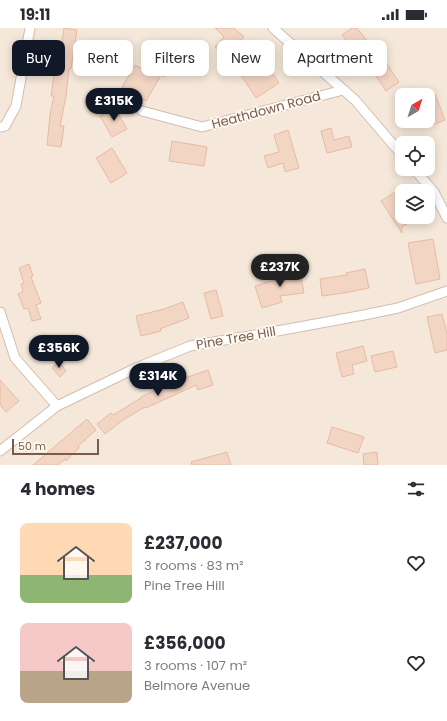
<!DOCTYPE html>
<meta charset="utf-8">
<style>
:root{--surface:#fff;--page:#f7f7f7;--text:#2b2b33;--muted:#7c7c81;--accent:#111827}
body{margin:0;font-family:Poppins,sans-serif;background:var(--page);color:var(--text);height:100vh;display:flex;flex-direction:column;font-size:15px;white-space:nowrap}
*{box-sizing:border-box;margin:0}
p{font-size:13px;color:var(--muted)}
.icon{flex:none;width:22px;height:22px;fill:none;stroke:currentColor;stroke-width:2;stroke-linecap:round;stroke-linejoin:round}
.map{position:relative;height:437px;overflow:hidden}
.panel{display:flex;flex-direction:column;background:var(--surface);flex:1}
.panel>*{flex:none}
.banner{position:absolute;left:12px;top:12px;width:423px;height:36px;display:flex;gap:8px}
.needle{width:26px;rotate:39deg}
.tools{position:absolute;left:395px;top:60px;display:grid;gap:8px}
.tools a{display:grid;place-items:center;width:40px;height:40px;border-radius:8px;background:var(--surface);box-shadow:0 2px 10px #0003;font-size:20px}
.scale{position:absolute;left:12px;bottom:10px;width:87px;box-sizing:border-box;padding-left:4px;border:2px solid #7a5c4d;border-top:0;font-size:11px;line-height:14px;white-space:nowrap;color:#7a5c4d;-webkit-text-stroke:3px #fffaf3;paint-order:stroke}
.price{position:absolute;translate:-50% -34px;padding:0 9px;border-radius:14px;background:var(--accent);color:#fff;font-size:13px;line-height:26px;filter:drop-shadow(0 1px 2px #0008)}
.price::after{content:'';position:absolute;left:50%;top:24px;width:12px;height:9px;margin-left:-6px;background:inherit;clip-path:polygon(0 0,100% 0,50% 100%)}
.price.current{background:#222;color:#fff}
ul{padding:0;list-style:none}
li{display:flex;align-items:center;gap:12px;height:100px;padding:0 20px}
li span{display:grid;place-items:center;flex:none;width:112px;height:80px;border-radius:8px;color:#555}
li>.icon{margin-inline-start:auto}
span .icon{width:48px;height:48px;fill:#fffc;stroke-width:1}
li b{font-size:17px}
h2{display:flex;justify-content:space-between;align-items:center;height:48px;padding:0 20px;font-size:17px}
.chip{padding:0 14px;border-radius:8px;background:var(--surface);box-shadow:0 2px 10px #0003;font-size:14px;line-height:36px}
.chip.current{background:var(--accent);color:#fff}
.status{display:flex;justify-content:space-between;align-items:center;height:28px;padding:0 20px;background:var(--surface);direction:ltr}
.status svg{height:11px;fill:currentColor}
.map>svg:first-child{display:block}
</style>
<div class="status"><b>19:11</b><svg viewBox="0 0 49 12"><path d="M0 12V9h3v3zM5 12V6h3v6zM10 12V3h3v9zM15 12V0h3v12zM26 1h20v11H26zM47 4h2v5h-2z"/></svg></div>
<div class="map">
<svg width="447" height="437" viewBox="0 0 447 437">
<rect width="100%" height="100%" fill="#fdf6ec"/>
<path fill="#f5e8da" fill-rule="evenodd" d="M0 0H447V437H0ZM402 67H428V93H402ZM402 115H428V141H402ZM402 163H428V189H402Z"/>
<g fill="#f3d5c3" stroke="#e6bba3">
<polygon points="64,0 77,2 71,41 69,41 66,68 60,98 64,98 61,119 47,117 50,87 54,68 51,68 54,46 57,46 62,20 61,20"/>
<polygon points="215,0 234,0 244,9 226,28 215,19 224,9"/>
<polygon points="352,0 357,0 368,14 356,24 342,7"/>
<polygon points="158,17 177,29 164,49 161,47 146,73 122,59 135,37 143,41"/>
<polygon points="256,20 279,55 256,70 233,35"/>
<polygon points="383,30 399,54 386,63 370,39"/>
<polygon points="435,66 445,92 430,98 428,93 428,69"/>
<polygon points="115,80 127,101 112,109 100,88"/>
<polygon points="331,100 334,112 349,108 352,119 327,125 321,103"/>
<polygon points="288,102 299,140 285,144 283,135 268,140 264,128 279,124 274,107"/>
<polygon points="172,113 207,119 204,138 169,133"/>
<polygon points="112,120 127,145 111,155 96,130"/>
<polygon points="402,160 402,189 417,189 402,199 402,205 381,173"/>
<polygon points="433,211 440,251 416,256 408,215"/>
<polygon points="29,236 33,248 31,249 41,275 36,277 41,291 32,293 28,280 24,281 18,266 23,264 21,256 24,255 19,240"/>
<polygon points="299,238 304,265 280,268 282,274 262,280 255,258 288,248 287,240"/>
<polygon points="365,241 369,260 344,265 322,268 320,251 347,247 346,245"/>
<polygon points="216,262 223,288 211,291 204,265"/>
<polygon points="183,274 189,290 160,301 161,303 141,308 136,288 164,281"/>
<polygon points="442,286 447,306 447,322 435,325 427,289"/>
<polygon points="363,318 367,333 352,337 354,346 342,349 336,325"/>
<polygon points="393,323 397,339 375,344 371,328"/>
<polygon points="59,334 66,343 60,349 52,340"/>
<polygon points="208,342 213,357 198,362 196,357 146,380 145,379 123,392 105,406 97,396 111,385 113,387 141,370 141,369 168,356 165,351 182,344 185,350"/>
<polygon points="0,352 19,373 6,384 0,377"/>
<polygon points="87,391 96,402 78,418 79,420 66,433 65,431 58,437 33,437"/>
<polygon points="332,399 364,409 358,425 327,415"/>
<polygon points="227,424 231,437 192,437 191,434"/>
<polygon points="377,424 378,437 364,437 363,426"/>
</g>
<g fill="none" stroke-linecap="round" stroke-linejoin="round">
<g stroke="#d1beb0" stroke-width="11">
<g id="minor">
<polyline points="273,0 355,72 402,127"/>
<polyline points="142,83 202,99 343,62"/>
<polyline points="0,99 5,98 16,78 30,0"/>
<polyline points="414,141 434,164 447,190"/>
<polyline points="0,284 15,330 57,378"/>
<polyline points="0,423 57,378 136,340 190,318 272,304 364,287 398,280 447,263"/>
</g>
</g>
<use href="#minor" stroke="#fff" stroke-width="9"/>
</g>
<g text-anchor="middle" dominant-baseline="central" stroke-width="3.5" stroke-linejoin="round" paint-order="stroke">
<g font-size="13" fill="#7a5c4d" stroke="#fffaf3">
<text transform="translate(266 82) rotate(-15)">Heathdown Road</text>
<text transform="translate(236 310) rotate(-10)">Pine Tree Hill</text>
</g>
</g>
</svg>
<div class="tools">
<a><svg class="needle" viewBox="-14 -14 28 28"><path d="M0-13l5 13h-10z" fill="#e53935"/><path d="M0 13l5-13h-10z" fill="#7c7c81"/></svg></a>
<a><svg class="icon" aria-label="locate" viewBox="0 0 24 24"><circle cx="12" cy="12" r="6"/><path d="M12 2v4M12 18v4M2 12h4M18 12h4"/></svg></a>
<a><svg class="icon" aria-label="layers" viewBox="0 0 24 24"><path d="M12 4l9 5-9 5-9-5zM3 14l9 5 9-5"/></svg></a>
</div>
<div class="scale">50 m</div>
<b class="price" style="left:114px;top:94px">£315K</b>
<b class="price current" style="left:280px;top:260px">£237K</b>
<b class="price" style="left:59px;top:341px">£356K</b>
<b class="price" style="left:158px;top:369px">£314K</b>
<div class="banner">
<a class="chip current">Buy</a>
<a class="chip">Rent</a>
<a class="chip">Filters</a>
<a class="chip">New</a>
<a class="chip">Apartment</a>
</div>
</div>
<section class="panel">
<h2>4 homes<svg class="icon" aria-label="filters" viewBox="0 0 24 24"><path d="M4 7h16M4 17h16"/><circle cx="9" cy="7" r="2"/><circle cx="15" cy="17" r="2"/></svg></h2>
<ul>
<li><span style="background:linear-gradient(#ffd9b3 65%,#8fb573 0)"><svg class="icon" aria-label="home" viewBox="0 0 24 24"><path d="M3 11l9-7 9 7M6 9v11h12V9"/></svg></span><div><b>£237,000</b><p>3 rooms · 83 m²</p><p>Pine Tree Hill</p></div><svg class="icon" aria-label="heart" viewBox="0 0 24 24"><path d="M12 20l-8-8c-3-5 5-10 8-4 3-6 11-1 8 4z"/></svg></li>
<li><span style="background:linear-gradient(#f6c9c9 60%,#b9a48a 0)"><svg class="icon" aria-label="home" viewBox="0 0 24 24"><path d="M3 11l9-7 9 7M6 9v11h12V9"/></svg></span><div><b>£356,000</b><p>3 rooms · 107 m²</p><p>Belmore Avenue</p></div><svg class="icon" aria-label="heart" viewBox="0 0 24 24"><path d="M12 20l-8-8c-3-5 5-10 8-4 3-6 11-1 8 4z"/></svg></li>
</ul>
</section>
